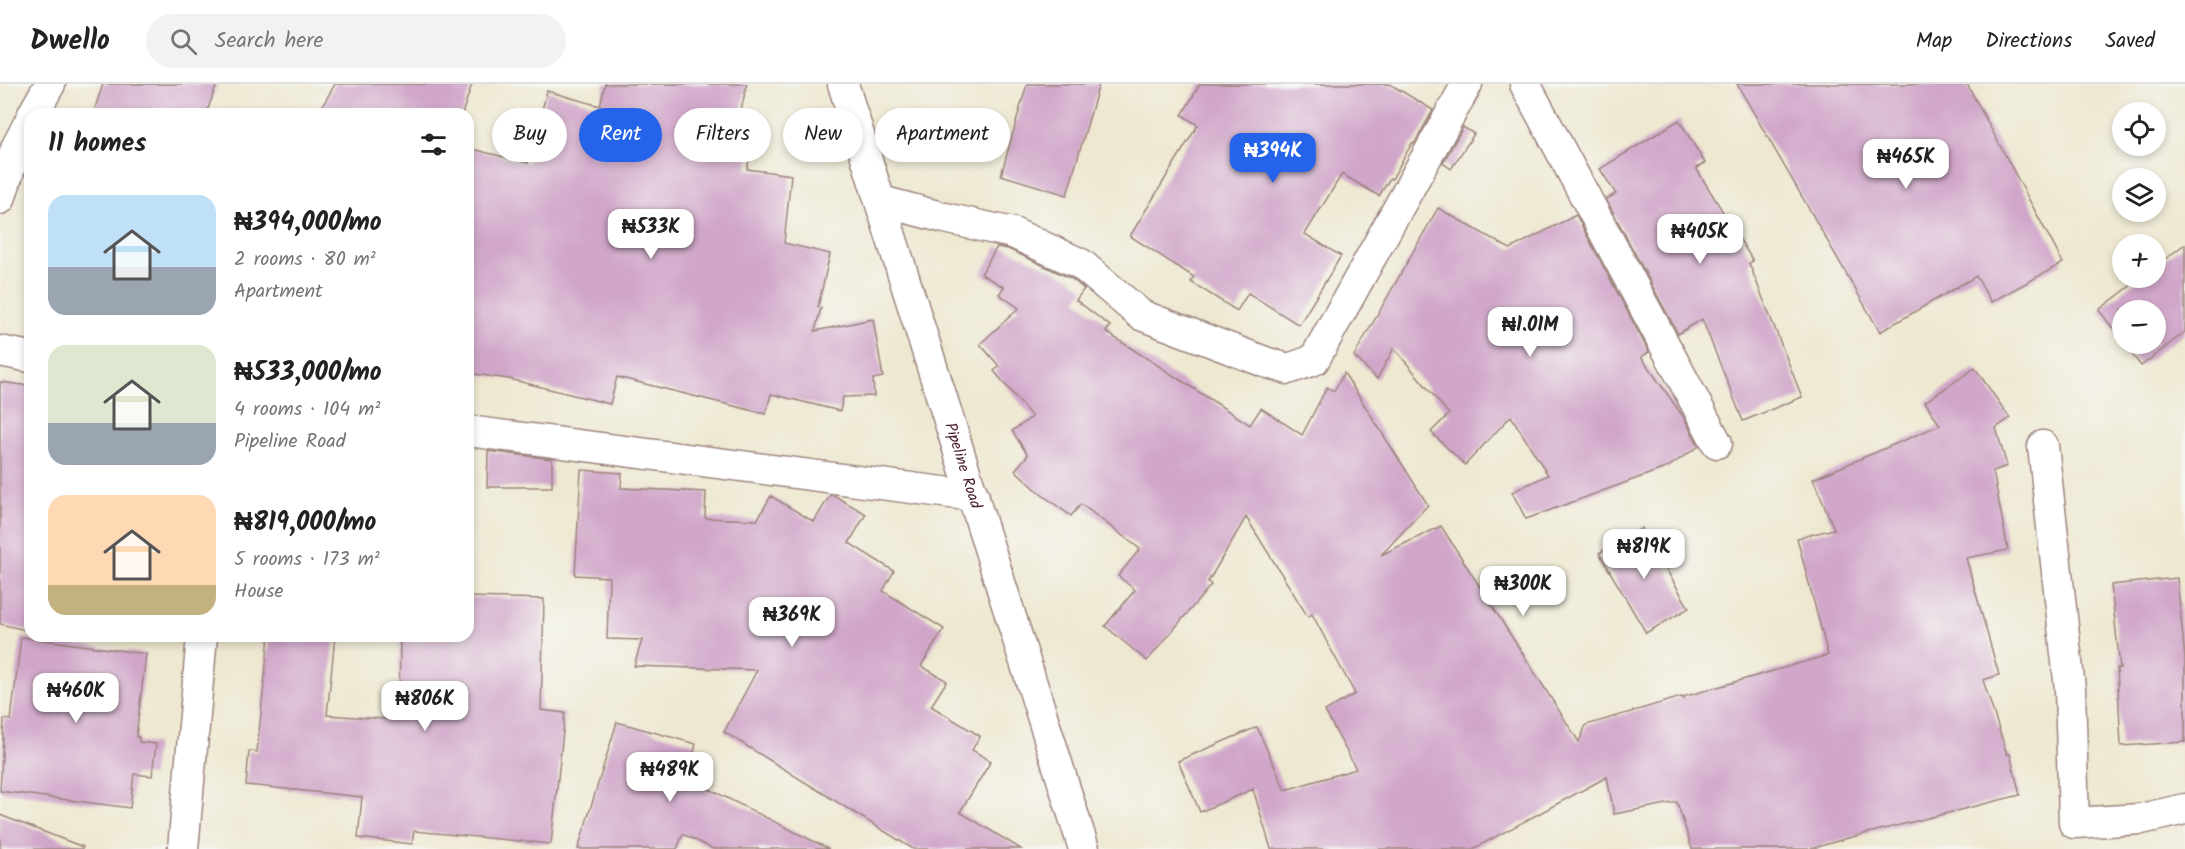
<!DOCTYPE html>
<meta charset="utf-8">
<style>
:root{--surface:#fff;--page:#f2f2f2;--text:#222;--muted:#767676;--line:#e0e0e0;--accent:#2563eb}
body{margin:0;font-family:Kalam,sans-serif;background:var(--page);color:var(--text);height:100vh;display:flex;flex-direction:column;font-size:22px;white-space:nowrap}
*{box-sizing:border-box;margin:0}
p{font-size:20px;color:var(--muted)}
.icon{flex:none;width:33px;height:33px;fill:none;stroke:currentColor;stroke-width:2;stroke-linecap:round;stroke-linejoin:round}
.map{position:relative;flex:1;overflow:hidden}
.panel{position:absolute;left:24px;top:24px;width:450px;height:534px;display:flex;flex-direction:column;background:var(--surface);border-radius:18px;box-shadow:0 3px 9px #0003}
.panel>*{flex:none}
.guide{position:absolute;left:492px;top:24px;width:570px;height:54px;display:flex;gap:12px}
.tools{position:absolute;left:2112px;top:18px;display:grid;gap:12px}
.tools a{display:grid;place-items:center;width:54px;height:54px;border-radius:50%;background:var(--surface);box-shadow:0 3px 9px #0003;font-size:30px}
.price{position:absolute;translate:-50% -51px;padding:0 14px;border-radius:12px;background:#fff;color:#222;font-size:20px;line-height:39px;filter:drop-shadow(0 2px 3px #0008)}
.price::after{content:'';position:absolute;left:50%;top:36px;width:18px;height:14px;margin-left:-9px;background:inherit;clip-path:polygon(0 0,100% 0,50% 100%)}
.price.selected{background:var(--accent);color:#fff}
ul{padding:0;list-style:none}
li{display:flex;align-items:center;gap:18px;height:150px;padding:0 24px}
li span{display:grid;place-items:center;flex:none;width:168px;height:120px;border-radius:18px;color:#555}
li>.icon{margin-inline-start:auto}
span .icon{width:72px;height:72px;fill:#fffc;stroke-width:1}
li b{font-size:26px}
h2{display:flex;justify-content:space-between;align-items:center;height:72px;padding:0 24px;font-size:26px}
.chip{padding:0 21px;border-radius:27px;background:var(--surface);box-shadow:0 3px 9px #0003;font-size:21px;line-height:54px}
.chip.selected{background:var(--accent);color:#fff}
header{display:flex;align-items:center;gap:36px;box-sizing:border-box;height:84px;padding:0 30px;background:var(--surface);border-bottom:2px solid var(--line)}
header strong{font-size:28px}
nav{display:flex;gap:33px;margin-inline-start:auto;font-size:21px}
.search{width:420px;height:54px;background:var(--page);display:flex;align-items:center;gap:15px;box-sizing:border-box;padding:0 21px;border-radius:33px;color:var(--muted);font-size:22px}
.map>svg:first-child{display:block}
</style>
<header>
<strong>Dwello</strong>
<div class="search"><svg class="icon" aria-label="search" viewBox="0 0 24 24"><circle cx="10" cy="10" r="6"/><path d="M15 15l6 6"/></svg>Search here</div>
<nav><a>Map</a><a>Directions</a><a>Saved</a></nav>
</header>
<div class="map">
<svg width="2185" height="765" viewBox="0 0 2185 765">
<rect width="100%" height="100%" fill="#f6f6f2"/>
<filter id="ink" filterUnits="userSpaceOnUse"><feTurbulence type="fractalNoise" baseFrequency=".0167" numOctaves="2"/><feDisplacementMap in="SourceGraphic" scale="12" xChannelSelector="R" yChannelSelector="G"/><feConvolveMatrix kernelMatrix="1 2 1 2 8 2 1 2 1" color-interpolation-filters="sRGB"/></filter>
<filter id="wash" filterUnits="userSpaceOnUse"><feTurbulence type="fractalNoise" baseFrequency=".008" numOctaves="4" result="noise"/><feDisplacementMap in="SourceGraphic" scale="24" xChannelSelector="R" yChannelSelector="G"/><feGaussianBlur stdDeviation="1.35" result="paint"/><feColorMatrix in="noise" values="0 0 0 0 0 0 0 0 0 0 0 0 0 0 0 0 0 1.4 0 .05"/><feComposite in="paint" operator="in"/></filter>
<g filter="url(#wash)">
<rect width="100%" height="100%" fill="#eee8d0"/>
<g id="blocks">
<g fill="#d0a6c9">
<polygon points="103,0 217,0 206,30 93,30"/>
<polygon points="335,0 472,0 462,30 318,30"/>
<polygon points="605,0 747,0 733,60 752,65 747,85 791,91 784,159 830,170 818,223 821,224 815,247 873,235 883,293 873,295 874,312 843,313 840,327 771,310 766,330 617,293 610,320 509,295 468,289 468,64 528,79 547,7 600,22"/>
<polygon points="1027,0 1099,0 1067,111 1001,91"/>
<polygon points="1200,0 1390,0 1433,26 1414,60 1412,59 1392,95 1390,94 1379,112 1342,90 1305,150 1341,172 1299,241 1248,209 1237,227 1191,198 1194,193 1130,152 1198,41 1182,31"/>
<polygon points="1737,0 1967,0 2063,179 1991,218 1976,192 1880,248"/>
<polygon points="1679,36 1705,79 1696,84 1753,177 1749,179 1802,313 1743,337 1702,235 1678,250 1606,115 1616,110 1600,85"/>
<polygon points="1463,43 1474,50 1451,85 1443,79"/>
<polygon points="1438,124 1510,165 1576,131 1649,268 1641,273 1682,331 1699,362 1668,383 1526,435 1512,408 1548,391 1511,332 1465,381 1431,348 1449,330 1394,264 1377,295 1354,272"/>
<polygon points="2185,160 2185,248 2141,282 2124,260 2156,260 2156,226 2122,226 2122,257 2099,226 2141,194 2156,194 2156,182"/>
<polygon points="997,163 1008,165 1072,195 1084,205 1076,216 1110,242 1106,248 1250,341 1261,324 1302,351 1327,303 1334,307 1344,289 1428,421 1381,471 1441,442 1579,658 1586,641 1681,613 1684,615 1683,613 1828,571 1797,454 1834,445 1813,395 1940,341 1925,318 1975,284 2010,334 1996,344 2007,382 1993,387 2008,466 1966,474 1999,591 1983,596 2007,670 2010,670 2020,711 1848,754 1810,765 1692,765 1677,718 1614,730 1607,693 1473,765 1271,765 1253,705 1200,728 1178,677 1257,643 1285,706 1356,685 1325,627 1355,610 1312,530 1308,533 1246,433 1208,498 1211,501 1147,577 1105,542 1135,506 1118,492 1140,465 1081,420 1071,432 1041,410 1015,386 1028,371 1012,347 1032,333 994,287 999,282 980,260 1019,224 999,210 1004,203 981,190"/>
<polygon points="0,298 30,302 30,547 0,540"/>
<polygon points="488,367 552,375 552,403 487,403"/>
<polygon points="581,386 622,389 621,404 706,408 705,434 757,436 771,412 814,438 830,411 835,412 866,430 849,459 894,487 883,507 944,545 921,582 947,597 931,622 980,652 972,666 991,677 960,728 1021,765 913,765 724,648 757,586 634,582 642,556 607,555 609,493 575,491"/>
<polygon points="1642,444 1689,524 1646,549 1599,469"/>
<polygon points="2177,494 2185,574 2185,658 2121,662 2117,584 2120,584 2111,501"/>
<polygon points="468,513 544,515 541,626 565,629 551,760 414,747 412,760 358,754 362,713 246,701 249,667 257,668 269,552 335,552 327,631 399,636 400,552 468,552"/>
<polygon points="21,553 146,570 136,653 139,653 139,658 156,660 152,692 134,690 130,724 0,707 4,635 11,636"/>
<polygon points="617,638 696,660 687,694 829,765 713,765 683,750 677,765 578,765"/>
<polygon points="0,731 83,763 82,765 0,765"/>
</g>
</g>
</g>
<g filter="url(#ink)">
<use href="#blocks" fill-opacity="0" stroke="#9c847e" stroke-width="1.5"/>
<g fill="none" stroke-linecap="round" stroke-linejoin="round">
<g stroke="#9c847e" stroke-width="33">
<g id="minor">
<path id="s1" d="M843 0 1084 765"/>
<polyline points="1525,0 1717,359"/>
<polyline points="33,30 50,0"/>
<polyline points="0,115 17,62 30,37"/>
<polyline points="881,117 945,134 1013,149 1081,180 1141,231 1265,278 1288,285 1314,276 1467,0"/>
<polyline points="0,267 30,273"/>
<polyline points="468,347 974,412"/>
<polyline points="2043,362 2070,605 2074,739 2141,735 2185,725"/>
<polyline points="183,765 202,552"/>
</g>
</g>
<use href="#minor" stroke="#fff" stroke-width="30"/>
</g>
</g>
<g text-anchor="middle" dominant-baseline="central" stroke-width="5" stroke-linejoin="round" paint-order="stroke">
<g font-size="16" fill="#4a1f2b" stroke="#f6f6f2">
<text stroke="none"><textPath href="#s1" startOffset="400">Pipeline Road</textPath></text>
</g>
</g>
</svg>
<div class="tools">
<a><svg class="icon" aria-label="locate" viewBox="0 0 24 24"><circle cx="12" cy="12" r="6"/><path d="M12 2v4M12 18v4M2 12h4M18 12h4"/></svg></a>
<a><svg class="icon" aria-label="layers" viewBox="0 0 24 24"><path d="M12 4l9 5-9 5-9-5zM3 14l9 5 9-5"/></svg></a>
<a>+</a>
<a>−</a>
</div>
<b class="price selected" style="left:1273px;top:100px">₦394K</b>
<b class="price" style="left:1906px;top:106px">₦465K</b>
<b class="price" style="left:651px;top:176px">₦533K</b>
<b class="price" style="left:1700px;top:181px">₦405K</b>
<b class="price" style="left:1530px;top:274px">₦1.01M</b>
<b class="price" style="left:1644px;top:496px">₦819K</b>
<b class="price" style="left:1523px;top:533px">₦300K</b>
<b class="price" style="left:792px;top:564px">₦369K</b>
<b class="price" style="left:76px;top:640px">₦460K</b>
<b class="price" style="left:425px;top:648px">₦806K</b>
<b class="price" style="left:670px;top:719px">₦489K</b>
<div class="guide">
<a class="chip">Buy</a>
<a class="chip selected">Rent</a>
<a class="chip">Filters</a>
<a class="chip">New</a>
<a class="chip">Apartment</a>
</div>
<section class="panel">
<h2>11 homes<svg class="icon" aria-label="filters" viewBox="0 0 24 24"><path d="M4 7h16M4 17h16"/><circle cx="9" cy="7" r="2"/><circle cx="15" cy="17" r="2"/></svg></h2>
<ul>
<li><span style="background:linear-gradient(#bfe0f5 60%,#9aa5b1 0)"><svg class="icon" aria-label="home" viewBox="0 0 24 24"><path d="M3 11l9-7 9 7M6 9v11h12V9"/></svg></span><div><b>₦394,000/mo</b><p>2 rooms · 80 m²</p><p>Apartment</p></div></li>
<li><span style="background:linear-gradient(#dfe7d0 65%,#9aa5b1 0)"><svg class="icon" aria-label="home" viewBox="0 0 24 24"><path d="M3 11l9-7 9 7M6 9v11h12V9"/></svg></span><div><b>₦533,000/mo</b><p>4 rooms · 104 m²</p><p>Pipeline Road</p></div></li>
<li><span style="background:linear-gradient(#ffd9b3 75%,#c2b280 0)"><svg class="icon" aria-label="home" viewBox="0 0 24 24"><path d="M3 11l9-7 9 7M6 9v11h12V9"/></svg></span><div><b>₦819,000/mo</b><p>5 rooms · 173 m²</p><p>House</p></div></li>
</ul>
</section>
</div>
